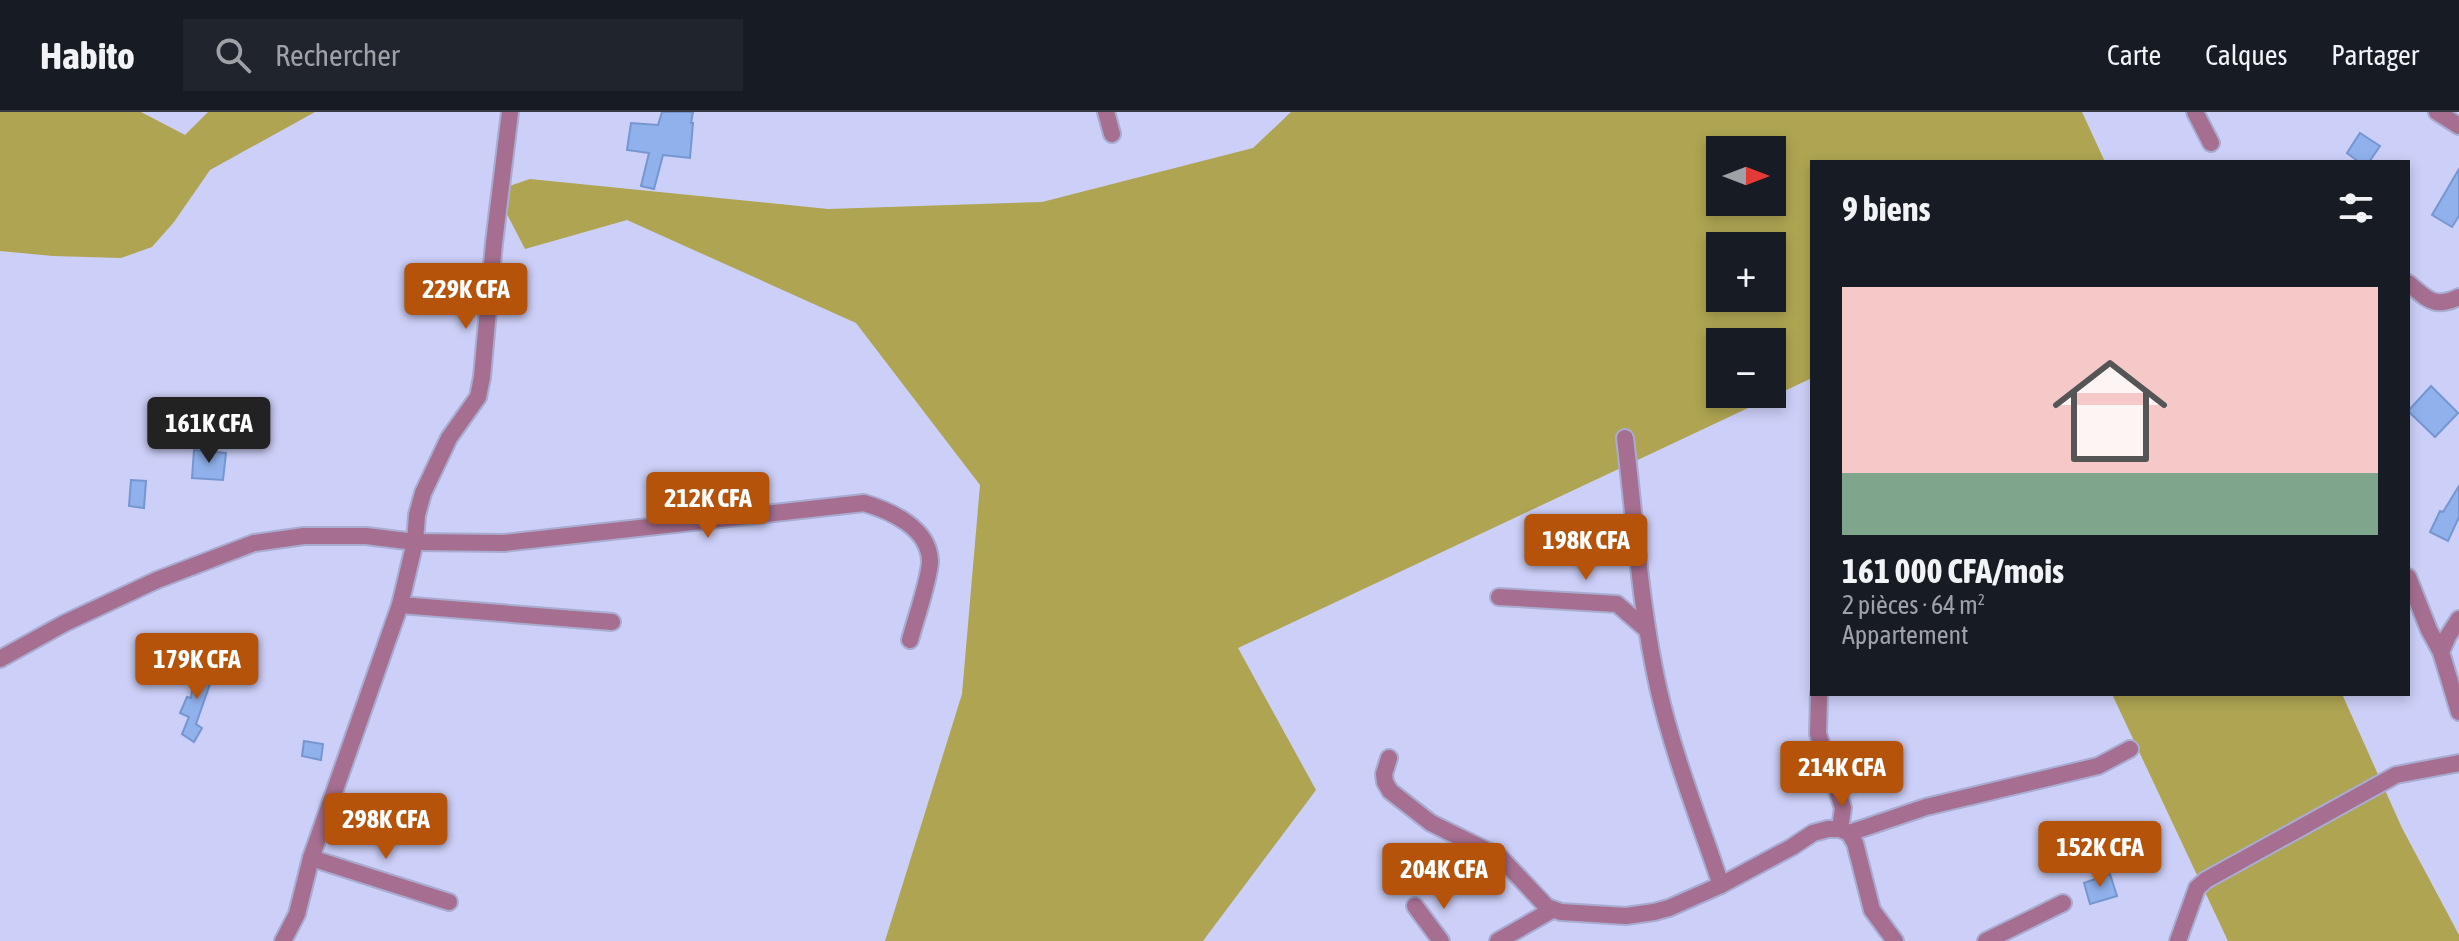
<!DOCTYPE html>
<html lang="fr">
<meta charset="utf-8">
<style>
:root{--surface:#171b24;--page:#20242c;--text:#f1f3f6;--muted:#9ea1a6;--line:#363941;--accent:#b45309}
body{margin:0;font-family:"Asap Condensed",sans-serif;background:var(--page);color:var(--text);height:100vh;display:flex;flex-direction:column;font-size:30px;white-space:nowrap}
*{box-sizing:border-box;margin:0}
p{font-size:26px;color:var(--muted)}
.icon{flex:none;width:44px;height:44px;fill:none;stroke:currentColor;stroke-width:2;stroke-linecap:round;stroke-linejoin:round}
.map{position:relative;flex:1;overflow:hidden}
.drawer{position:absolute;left:1810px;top:48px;width:600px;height:536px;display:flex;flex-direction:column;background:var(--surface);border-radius:0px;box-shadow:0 4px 12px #0003}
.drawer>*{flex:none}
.needle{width:52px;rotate:90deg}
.buttons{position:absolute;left:1706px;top:24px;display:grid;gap:16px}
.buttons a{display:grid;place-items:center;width:80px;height:80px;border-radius:0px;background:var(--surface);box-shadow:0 4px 12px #0003;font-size:40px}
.price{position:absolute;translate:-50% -68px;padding:0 18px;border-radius:8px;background:var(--accent);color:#fff;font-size:26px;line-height:52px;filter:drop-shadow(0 2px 4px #0008)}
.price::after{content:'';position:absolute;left:50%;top:48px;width:24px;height:18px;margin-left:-12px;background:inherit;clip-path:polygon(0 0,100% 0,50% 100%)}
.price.current{background:#222;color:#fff}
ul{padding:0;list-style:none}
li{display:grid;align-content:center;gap:16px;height:424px;padding:0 32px}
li+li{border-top:2px solid var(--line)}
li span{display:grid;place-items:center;height:248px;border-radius:0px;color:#555}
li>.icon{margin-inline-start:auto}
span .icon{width:144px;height:144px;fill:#fffc;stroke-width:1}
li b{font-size:34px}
h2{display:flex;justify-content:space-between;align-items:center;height:96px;padding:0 32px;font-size:34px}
header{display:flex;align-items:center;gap:48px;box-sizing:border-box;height:112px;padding:0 40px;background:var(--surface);border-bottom:2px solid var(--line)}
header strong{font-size:38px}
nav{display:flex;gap:44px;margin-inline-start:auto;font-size:28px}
.search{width:560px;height:72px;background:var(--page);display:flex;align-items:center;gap:20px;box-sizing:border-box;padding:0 28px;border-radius:0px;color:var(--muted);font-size:30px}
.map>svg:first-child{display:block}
</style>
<header>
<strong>Habito</strong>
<div class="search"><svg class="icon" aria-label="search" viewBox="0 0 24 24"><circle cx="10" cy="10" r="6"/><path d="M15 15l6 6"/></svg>Rechercher</div>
<nav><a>Carte</a><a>Calques</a><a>Partager</a></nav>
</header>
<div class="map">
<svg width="2459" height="829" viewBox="0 0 2459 829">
<rect width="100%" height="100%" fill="#cccff7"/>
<g fill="#aea452" fill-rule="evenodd">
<polygon points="0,0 141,0 185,23 208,0 315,0 210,58 174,110 152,135 121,146 53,144 0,139"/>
<path d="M1291 0H2082L2105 50H1812V266L1238 536 1316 678 1203 829H885L962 582 980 373 856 211 627 108 525 137 495 79 530 67 828 97 1042 90 1253 36ZM1720 38H1772V90H1720ZM1720 134H1772V186H1720ZM1720 230H1772V282H1720Z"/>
<polygon points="2112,582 2342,582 2402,716 2459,823 2459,829 2228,829"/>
</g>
<g fill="#90b1ec" stroke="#7696cf" stroke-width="2">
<polygon points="662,0 693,0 691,11 693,11 690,46 663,43 654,77 641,74 649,41 627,38 631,11 658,13"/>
<polygon points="2360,21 2380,34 2369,50 2359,50 2347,41"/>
<polygon points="2459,57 2459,104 2452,115 2432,103"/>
<polygon points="2431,274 2458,301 2435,325 2408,299"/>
<polygon points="194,338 226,341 223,368 192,366"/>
<polygon points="131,368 146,369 144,396 129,394"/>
<polygon points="2459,374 2459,405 2448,429 2430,420 2440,399 2443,400"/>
<polygon points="195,554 215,557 213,572 210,572 196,612 202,616 194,630 182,622 189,605 180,601 187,585 191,586"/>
<polygon points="304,629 323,632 321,648 302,644"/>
<polygon points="2110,762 2117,784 2090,792 2084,771"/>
</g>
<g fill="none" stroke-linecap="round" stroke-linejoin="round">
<g stroke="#a9acd1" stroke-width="20">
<g id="street">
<polyline points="1106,0 1112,22"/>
<polyline points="2195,0 2211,31"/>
<polyline points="2437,0 2459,14"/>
<path d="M2408 171C2428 187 2433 197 2459 185"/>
<path d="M1625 326C1635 409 1640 494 1658 575 1673 642 1699 707 1721 773"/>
<polyline points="2408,465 2429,518 2441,540"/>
<polyline points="1499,485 1617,492 1647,518"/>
<polyline points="400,493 612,510"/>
<polyline points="2459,507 2448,524 2441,540 2459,600"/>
<path d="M0 547 65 511 157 468 254 431 304 424H366L415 430 504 431 864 391C891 399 929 416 930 449 930 466 915 509 910 528"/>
<polyline points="1819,582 1818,622 1843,696 1840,717"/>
<polyline points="1389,646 1384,662 1385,670 1390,679 1431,711 1500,745 1547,795 1561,800 1626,804 1654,800 1669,796 1721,773 1792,735 1813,721 1828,717 1840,717 1849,721 1855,731 1872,798 1895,829"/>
<polyline points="1849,721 1926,695 2098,654 2130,637"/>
<polyline points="311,746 449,790"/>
<polyline points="1415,794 1441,829"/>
<polyline points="283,829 297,802 311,746 400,493 415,430 417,403 423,381 449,326 478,285 482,265 494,131 510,0"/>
<polyline points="1498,829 1552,798"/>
<polyline points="1986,829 2063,791"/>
<polyline points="2178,829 2197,776 2206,768 2396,663 2459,651"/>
</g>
</g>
<use href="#street" stroke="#a66f91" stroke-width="16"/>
</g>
</svg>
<div class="buttons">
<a><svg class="needle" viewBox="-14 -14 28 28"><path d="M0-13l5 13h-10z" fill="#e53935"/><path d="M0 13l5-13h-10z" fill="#9ea1a6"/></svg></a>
<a>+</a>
<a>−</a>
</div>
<b class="price" style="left:466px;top:219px">229K CFA</b>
<b class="price current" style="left:209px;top:353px">161K CFA</b>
<b class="price" style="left:708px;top:428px">212K CFA</b>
<b class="price" style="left:1586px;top:470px">198K CFA</b>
<b class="price" style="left:197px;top:589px">179K CFA</b>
<b class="price" style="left:1842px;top:697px">214K CFA</b>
<b class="price" style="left:386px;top:749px">298K CFA</b>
<b class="price" style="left:2100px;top:777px">152K CFA</b>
<b class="price" style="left:1444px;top:799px">204K CFA</b>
<section class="drawer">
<h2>9 biens<svg class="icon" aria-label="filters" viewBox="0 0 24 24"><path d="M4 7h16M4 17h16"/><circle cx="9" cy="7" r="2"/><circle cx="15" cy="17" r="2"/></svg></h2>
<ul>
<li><span style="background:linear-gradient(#f6c9c9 75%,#7fa58c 0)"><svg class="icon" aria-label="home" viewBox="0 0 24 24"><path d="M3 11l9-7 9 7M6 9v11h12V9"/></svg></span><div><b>161 000 CFA/mois</b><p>2 pièces · 64 m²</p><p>Appartement</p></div></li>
</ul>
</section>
</div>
